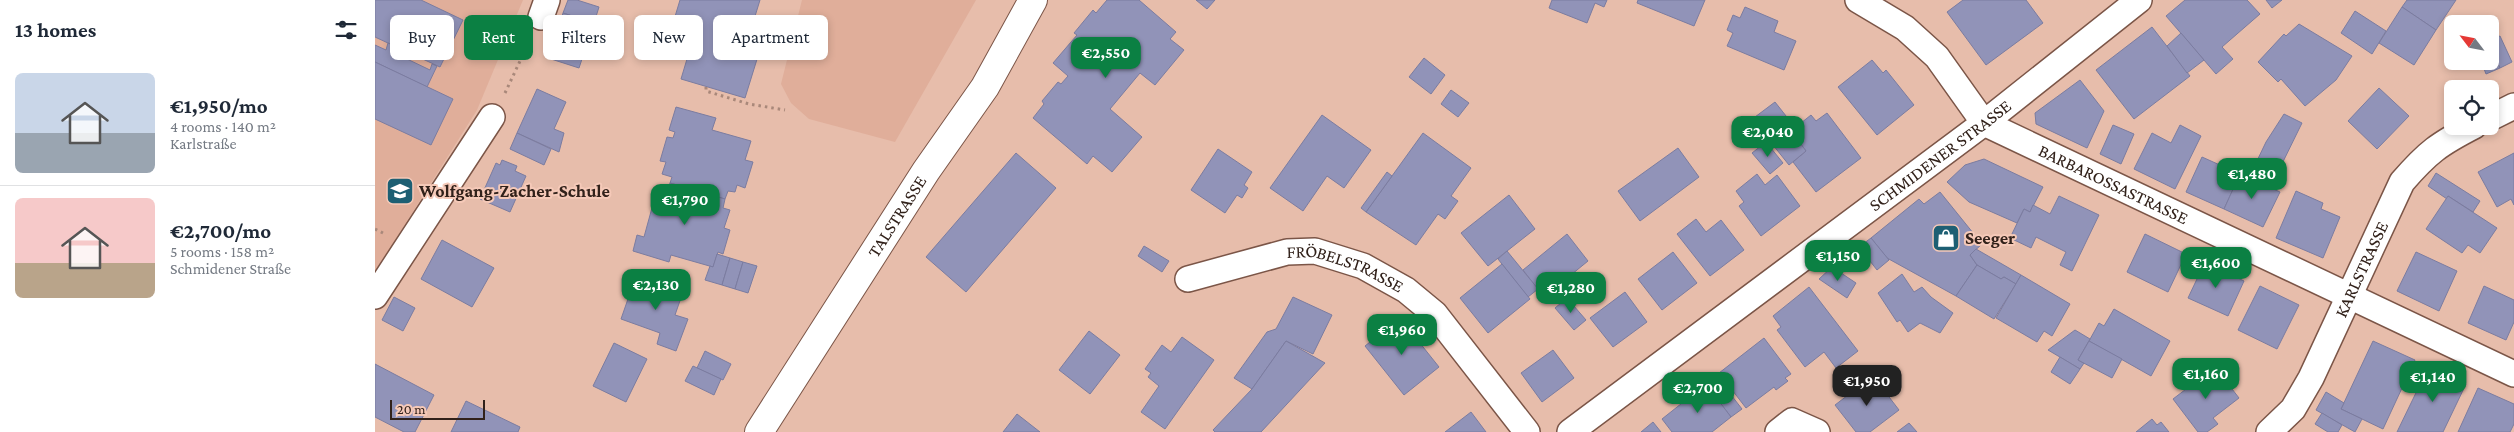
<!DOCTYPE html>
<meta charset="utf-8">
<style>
:root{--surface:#fff;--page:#f2f2f3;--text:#1f2937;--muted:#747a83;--line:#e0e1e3;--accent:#0b8043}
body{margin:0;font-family:"Crimson Pro",serif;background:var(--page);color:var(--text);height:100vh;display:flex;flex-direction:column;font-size:19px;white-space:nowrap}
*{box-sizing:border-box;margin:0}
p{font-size:16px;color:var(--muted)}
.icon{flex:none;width:28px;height:28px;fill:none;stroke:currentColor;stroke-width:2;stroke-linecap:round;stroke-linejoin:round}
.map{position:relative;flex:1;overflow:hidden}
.drawer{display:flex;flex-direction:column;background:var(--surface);width:375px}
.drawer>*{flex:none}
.hud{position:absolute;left:15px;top:15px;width:475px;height:45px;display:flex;gap:10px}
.needle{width:32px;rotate:302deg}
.controls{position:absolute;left:2069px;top:15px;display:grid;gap:10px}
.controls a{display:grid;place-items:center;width:55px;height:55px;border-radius:8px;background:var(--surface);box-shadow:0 2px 8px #0003;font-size:25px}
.scale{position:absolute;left:15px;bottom:12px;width:95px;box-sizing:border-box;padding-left:5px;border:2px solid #31211a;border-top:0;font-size:14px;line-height:18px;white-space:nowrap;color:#31211a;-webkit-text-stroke:4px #f5c9b8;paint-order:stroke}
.price{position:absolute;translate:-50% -42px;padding:0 11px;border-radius:10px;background:var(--accent);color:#fff;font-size:16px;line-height:32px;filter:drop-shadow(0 1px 2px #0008)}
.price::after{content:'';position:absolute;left:50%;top:30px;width:15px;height:11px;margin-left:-8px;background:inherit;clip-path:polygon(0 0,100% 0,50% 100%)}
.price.selected{background:#222;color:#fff}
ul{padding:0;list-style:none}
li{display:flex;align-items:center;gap:15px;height:125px;padding:0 15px}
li+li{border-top:1px solid var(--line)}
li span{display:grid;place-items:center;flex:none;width:140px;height:100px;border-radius:8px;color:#555}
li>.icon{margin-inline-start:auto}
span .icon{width:60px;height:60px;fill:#fffc;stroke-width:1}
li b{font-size:21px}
h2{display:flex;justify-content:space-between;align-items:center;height:60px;padding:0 15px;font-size:21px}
.chip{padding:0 18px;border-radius:8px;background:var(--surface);box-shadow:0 2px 8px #0003;font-size:18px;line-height:45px}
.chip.selected{background:var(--accent);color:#fff}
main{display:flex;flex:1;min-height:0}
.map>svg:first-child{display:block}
</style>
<main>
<section class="drawer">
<h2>13 homes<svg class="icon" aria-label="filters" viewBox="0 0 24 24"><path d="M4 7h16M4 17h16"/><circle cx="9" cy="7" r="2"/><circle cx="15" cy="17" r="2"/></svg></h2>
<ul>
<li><span style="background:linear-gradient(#c9d6e8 60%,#9aa5b1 0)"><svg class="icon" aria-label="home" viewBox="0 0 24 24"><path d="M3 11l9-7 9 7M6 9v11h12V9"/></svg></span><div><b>€1,950/mo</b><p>4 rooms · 140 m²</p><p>Karlstraße</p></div></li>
<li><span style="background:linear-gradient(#f6c9c9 65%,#b9a48a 0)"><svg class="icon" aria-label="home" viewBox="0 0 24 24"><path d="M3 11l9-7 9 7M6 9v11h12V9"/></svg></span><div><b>€2,700/mo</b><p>5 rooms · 158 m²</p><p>Schmidener Straße</p></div></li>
</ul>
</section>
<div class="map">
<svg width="2139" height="432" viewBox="0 0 2139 432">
<rect width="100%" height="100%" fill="#e7bdab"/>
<g fill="#e0ae9a">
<polygon points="0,0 148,0 102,110 0,272"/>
<polygon points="427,0 601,0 520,142 434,119 416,103 406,84"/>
</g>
<g fill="#9193b8" stroke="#7b7ca0">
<polygon points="0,0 46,0 88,20 65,67 0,37"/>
<polygon points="193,0 202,0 224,7 219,23 188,13"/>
<polygon points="305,0 385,0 369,52 383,56 370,98 306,79 312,59 289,53"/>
<polygon points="732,0 764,0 801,32 795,39 809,50 780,85 765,73 735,109 767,137 737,172 718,156 712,164 658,118 669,104 667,101 683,82 686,84 693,76 678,63 702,35 699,33 718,10 721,13"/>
<polygon points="821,0 840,0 832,9"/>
<polygon points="1177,0 1232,0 1229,7 1220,3 1212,23 1174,8"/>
<polygon points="1263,0 1330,0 1319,26 1262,3"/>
<polygon points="1588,0 1651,0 1668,23 1611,65 1572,12"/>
<polygon points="1810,0 1872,0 1885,14 1847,47 1858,59 1841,74 1791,16"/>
<polygon points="1891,0 1907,0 1897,8"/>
<polygon points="2032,0 2081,0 2061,30 2027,7"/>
<polygon points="1370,7 1403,21 1399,32 1421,41 1409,70 1352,46 1358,33 1352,30 1358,15 1365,18"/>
<polygon points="2027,7 2061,30 2039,65 2004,43"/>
<polygon points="1980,11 2011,31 1997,54 1966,33"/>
<polygon points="188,13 219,23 204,68 173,58"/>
<polygon points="1924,24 1977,56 1961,80 1930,106 1906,79 1903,82 1883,62 1909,34 1911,36"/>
<polygon points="1777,27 1815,76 1759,119 1721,70"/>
<polygon points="1806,33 1829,60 1812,73 1792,46"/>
<polygon points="2125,36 2137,62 2125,68 2115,48 2115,40"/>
<polygon points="13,43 35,53 32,59 55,70 57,64 62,66 52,87 0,62 0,45 11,50"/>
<polygon points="2115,48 2125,68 2111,74 2106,61 2115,61"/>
<polygon points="1049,58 1070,75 1056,94 1034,77"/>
<polygon points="1497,60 1508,73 1511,70 1539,105 1502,135 1463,87"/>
<polygon points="0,62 78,99 56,145 0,119"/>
<polygon points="1705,80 1729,111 1712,148 1661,124 1660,113"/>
<polygon points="2004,88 2034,116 2002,149 1973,121"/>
<polygon points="162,89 191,102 179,129 189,133 184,152 142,133"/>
<polygon points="1076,90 1094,103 1083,117 1066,104"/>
<polygon points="1400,102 1415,121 1391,138 1376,120"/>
<polygon points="301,107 341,118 337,130 376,141 370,160 378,162 370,188 362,185 360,192 353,191 350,199 295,183 297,177 287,174 291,162 285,161 292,137 298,138 300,132 294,130"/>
<polygon points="1452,113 1486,158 1441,192 1418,162 1431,151 1416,131 1436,115 1441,121"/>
<polygon points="1909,114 1927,123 1901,176 1880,165 1891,142"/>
<polygon points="947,115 996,150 969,188 952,176 928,211 895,188"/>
<polygon points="1738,125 1759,134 1746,164 1725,154"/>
<polygon points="1805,125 1826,136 1800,189 1759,169 1777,133 1796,143"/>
<polygon points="1416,131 1431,151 1414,165 1398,145"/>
<polygon points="142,133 176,149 169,165 135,149"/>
<polygon points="1048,133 1096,168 1076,196 1083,201 1070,219 1063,214 1041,245 991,212"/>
<polygon points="1391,142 1408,163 1395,174 1377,153"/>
<polygon points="1303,148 1324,177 1265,221 1243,191"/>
<polygon points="843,149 877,172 869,185 873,188 867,198 862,195 850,213 816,190"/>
<polygon points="641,153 681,188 591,292 551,257"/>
<polygon points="2139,153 2139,205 2136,199 2122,207 2103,172"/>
<polygon points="1827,157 1865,174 1849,209 1811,192"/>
<polygon points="1609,159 1668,187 1655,212 1649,209 1642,223 1594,202 1572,182 1590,165"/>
<polygon points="127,160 142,166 140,171 151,176 135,212 105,199 121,163 125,165"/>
<polygon points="1012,172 1017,176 991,212 986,208"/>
<polygon points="2061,173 2105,201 2098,212 2073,196 2072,199 2053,186"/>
<polygon points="1382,174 1390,185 1402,175 1425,206 1386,236 1364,206 1369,202 1361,191"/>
<polygon points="1865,174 1905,192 1888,227 1849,209"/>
<polygon points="295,183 350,199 348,208 355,210 349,228 355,230 348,254 343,252 338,267 296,255 294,262 258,251 262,235 269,237 283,186 293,189"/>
<polygon points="1921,191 1948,203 1946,209 1965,217 1948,258 1901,238"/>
<polygon points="1565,192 1607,244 1595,255 1602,265 1581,296 1512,258 1496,238 1544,199 1549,204"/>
<polygon points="1134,195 1160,229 1113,266 1086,233"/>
<polygon points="1684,196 1724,215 1697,271 1685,265 1691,252 1661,237 1656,248 1635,238 1649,209 1655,212 1658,205 1675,214"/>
<polygon points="2073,196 2122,228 2105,253 2093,245 2087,253 2051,229"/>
<polygon points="1321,219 1331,232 1346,220 1369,250 1335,276 1302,234"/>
<polygon points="1192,234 1213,261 1169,297 1148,270"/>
<polygon points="1770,234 1811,254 1793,292 1752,272"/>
<polygon points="1496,238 1514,260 1502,270 1484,247"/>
<polygon points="67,240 119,268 97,307 46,279"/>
<polygon points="769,246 794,261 787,272 763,256"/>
<polygon points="1601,249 1646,275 1641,284 1629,277 1626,279 1602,265 1595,255"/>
<polygon points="1132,251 1163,289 1153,297 1123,259"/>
<polygon points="1298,252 1322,283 1287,310 1263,279"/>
<polygon points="2041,252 2082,271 2064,311 2022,291"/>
<polygon points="342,254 355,258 347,285 330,280 335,266 338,267"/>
<polygon points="355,258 368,262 360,289 347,285"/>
<polygon points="368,262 382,266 373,293 360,289"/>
<polygon points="1830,262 1869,281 1853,316 1813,298"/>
<polygon points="1127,264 1155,299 1113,333 1085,298"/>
<polygon points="1602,265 1626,279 1629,277 1641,284 1619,319 1581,296"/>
<polygon points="1457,267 1481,283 1472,298 1444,279"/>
<polygon points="1527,274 1539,292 1547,287 1556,297 1578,313 1565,333 1545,323 1533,332 1525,320 1522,322 1503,293"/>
<polygon points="1646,275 1695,304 1677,336 1669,331 1662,342 1621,318"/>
<polygon points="261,276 308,292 300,315 313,319 301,351 282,344 285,333 246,319"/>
<polygon points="1885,286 1924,305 1902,349 1863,330"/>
<polygon points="2109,286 2139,300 2139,322 2131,340 2093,323"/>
<polygon points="1434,287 1483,351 1461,368 1449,352 1430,367 1402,330 1406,327 1398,316"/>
<polygon points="1250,292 1272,322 1238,347 1215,318"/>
<polygon points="19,297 40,308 28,331 7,320"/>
<polygon points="918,297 957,315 938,354 911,341 877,389 859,378 892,332 901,329"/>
<polygon points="1192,298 1211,320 1199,330 1180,308"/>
<polygon points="1739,309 1795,341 1776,376 1714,341 1724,323 1729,326"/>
<polygon points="1025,318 1064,367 1029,395 990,346"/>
<polygon points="1700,330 1715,339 1703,360 1709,363 1705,369 1673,350"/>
<polygon points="714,331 745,355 715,394 684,370"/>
<polygon points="807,337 839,360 790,429 766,412 784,386 773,377 776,373 770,369 787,345 796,352"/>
<polygon points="1389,338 1416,374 1410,378 1413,381 1401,390 1399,387 1371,408 1344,373"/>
<polygon points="911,341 950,363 886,432 840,432 838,430 877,389"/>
<polygon points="1714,341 1747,359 1737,378 1703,360"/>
<polygon points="1998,341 2040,360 2008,429 1966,409"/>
<polygon points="239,343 272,359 251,402 218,386"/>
<polygon points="1178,350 1199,378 1167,402 1146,373"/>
<polygon points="330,351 356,364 348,380 322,368"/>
<polygon points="1685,357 1705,369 1695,384 1676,372"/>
<polygon points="0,364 59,395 40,432 29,432 0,417"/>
<polygon points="318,366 346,379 339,395 310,381"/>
<polygon points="2054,366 2091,384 2068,432 2022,432"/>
<polygon points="1840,367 1864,398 1838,418 1843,424 1832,432 1823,432 1798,399"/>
<polygon points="1498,376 1524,410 1495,432 1481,432 1460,405"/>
<polygon points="1346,382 1367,409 1356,417 1336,391"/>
<polygon points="1331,384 1356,417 1337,432 1297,432 1287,419"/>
<polygon points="2103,388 2139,404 2139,424 2135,432 2083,432"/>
<polygon points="1951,392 1969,403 1966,409 1987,419 1980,432 1941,410"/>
<polygon points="91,401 145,427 143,432 76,432"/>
<polygon points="1096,412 1111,432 1070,432"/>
<polygon points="1947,413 1967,425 1963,432 1953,432 1940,424"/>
<polygon points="642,414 665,432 628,432"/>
<polygon points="1777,419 1782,425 1786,422 1794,432 1761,432"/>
<polygon points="1278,422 1286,432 1266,432"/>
<polygon points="1534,423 1542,432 1522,432"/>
</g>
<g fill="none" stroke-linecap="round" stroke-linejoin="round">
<g stroke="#7b5547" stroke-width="28">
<g id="minor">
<path id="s1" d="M1483 0 1530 28 1562 57 1609 123 2139 374"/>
<polyline points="166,17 172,0"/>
<polyline points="2115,118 2139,106"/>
<path id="s2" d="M813 279 912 252 940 251 988 266 1031 290 1060 314 1152 432"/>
<polyline points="0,296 117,117"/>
<path id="s3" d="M1195 432 1609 123 1764 0"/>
<polyline points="1403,432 1417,421 1442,432"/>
<path id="s4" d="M1894 432 1918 409 1936 378 2027 182C2053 152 2064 144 2099 126"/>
</g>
</g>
<g stroke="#7b5547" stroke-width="30">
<g id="tertiary">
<path id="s5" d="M384 432 551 171 610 87 658 0"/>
</g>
</g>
<g stroke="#a9887a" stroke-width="3" stroke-dasharray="2.5 4" stroke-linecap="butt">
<polyline points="331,87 331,91 374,104 410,110"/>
<polyline points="130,93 154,42"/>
<polyline points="0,229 8,233"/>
</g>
<use href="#minor" stroke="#fff" stroke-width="25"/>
<use href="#tertiary" stroke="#fff" stroke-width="28"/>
</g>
<defs>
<g id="school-square" transform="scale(1.4375)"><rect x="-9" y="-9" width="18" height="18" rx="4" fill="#1d5f73" stroke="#f5c9b8"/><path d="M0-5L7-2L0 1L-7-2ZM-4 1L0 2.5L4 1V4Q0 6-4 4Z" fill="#fff"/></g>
<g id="shop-square" transform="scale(1.4375)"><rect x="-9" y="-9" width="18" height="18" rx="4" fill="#1d5f73" stroke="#f5c9b8"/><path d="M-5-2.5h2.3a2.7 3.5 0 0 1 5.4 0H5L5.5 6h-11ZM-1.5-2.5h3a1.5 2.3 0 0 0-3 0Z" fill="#fff"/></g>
</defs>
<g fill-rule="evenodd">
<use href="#school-square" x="25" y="191"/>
<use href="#shop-square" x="1571" y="238"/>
</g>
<g text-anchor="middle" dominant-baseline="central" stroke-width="4" stroke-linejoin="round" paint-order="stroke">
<g font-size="18" fill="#31211a" stroke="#f5c9b8">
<text stroke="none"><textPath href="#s3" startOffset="462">SCHMIDENER STRASSE</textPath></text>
<text stroke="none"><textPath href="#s1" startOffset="322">BARBAROSSASTRASSE</textPath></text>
<text stroke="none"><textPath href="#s5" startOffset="256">TALSTRASSE</textPath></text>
<text stroke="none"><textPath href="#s4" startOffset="189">KARLSTRASSE</textPath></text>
<text stroke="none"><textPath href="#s2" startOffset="164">FRÖBELSTRASSE</textPath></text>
</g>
<g font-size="18" font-weight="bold" fill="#31211a" stroke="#f5c9b8" text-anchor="start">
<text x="44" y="191">Wolfgang-Zacher-Schule</text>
<text x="1590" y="238">Seeger</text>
</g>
</g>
</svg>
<div class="controls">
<a><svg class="needle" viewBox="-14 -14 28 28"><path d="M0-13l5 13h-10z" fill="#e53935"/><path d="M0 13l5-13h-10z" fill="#747a83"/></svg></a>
<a><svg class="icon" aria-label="locate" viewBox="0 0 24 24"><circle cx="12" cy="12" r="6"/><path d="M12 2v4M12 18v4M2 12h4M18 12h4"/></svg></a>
</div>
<div class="scale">20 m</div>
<b class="price" style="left:731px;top:79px">€2,550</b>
<b class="price" style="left:1393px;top:158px">€2,040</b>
<b class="price" style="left:1877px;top:200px">€1,480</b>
<b class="price" style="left:310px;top:226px">€1,790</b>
<b class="price" style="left:1463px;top:282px">€1,150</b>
<b class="price" style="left:1841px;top:289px">€1,600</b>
<b class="price" style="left:281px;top:311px">€2,130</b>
<b class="price" style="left:1196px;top:314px">€1,280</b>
<b class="price" style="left:1027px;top:356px">€1,960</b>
<b class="price" style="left:1831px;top:400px">€1,160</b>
<b class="price" style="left:2058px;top:403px">€1,140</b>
<b class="price selected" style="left:1492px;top:407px">€1,950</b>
<b class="price" style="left:1323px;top:414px">€2,700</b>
<div class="hud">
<a class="chip">Buy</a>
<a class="chip selected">Rent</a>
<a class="chip">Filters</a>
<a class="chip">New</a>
<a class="chip">Apartment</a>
</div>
</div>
</main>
